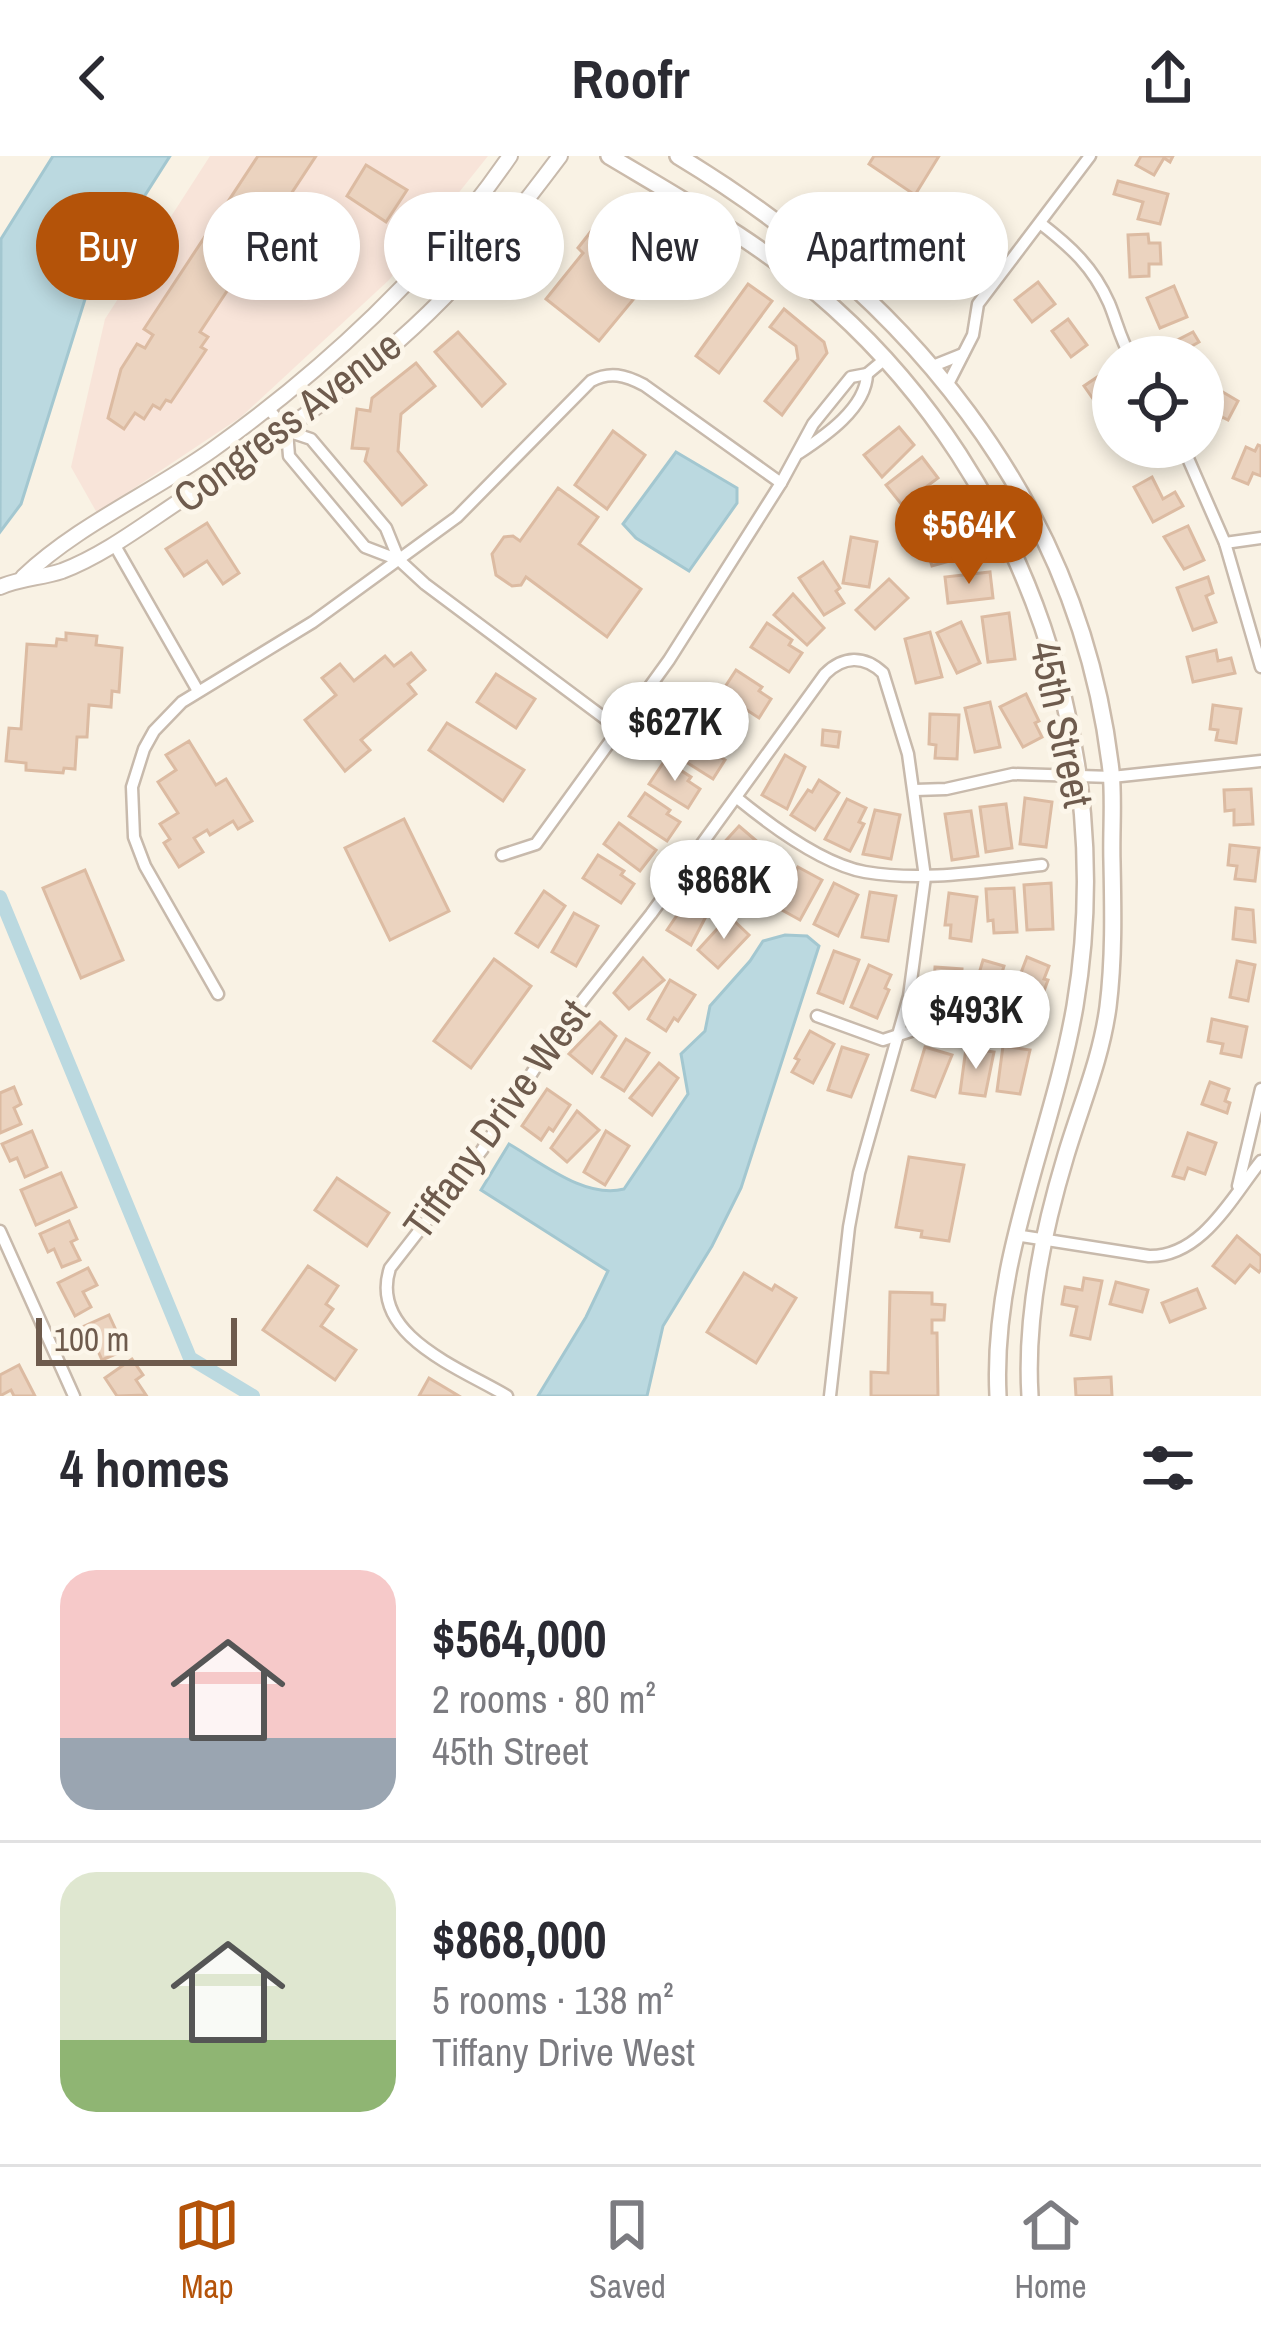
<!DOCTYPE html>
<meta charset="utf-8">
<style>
:root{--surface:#fff;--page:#f2f2f3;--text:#2b2b33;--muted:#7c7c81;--line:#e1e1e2;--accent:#b45309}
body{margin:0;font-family:"Archivo Narrow",sans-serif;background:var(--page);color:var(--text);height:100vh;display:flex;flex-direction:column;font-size:45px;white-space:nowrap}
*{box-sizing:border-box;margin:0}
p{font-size:39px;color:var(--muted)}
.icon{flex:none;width:66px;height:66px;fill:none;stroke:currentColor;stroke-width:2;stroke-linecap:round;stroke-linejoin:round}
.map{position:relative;height:1240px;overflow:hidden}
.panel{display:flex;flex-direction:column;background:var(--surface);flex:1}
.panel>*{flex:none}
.top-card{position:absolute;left:36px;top:36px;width:1191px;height:108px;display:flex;gap:24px}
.tools{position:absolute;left:1092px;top:180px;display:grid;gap:24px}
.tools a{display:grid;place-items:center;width:132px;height:132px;border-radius:50%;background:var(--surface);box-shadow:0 6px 18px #0003;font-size:60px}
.scale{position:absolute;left:36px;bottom:30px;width:201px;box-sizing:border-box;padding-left:12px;border:6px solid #6e5b4d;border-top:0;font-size:33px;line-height:42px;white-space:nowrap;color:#6e5b4d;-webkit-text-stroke:9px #fcf6ea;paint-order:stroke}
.price{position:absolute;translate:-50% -102px;padding:0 27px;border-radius:42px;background:#fff;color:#222;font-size:39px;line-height:78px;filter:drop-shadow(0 3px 6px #0008)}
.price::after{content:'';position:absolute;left:50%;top:72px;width:36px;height:27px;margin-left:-18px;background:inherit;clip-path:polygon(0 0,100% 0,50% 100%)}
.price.selected{background:var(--accent);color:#fff}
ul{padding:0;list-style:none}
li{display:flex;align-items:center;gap:36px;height:300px;padding:0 60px}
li+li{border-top:3px solid var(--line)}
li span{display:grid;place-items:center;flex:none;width:336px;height:240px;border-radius:36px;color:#555}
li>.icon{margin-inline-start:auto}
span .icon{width:144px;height:144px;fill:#fffc;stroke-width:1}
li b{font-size:51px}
h2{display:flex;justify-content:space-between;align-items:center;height:144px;padding:0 60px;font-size:51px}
.tag{padding:0 42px;border-radius:54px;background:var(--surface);box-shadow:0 6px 18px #0003;font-size:42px;line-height:108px}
.tag.selected{background:var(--accent);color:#fff}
header{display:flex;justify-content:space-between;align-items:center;height:156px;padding:0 60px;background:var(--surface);font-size:54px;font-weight:700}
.tab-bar{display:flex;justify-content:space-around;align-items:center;height:168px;border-top:3px solid var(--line);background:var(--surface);font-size:33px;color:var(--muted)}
.tab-bar a{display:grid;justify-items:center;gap:6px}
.tab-bar .selected{color:var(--accent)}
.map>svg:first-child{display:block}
</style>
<header><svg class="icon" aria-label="back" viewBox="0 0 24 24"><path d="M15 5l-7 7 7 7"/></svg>Roofr<svg class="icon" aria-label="share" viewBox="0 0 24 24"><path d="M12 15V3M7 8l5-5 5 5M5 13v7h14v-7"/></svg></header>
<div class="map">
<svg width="1261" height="1240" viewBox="0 0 1261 1240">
<rect width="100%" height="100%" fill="#f9f2e4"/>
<polygon fill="#f8e4d9" points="210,0 488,0 389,124 241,261 97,357 71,311 105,163"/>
<g fill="#bbd9e0" stroke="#a3c7d0" stroke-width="3">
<polygon points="53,0 170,0 91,124 21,348 0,376 1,83"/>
<polygon points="676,296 737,332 737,347 689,415 636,382 623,368"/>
<path d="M785 779 807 780 819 790 741 1032 712 1090 663 1170 647 1240H538L586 1161 608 1115 481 1034 509 988C542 1007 585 1043 624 1033L688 938 681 898 705 875 710 850 750 805 763 785Z"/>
</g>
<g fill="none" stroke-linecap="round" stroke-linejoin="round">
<polyline stroke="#bbd9e0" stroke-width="14" points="0,741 190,1202 253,1240"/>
</g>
<g fill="#ebd3bf" stroke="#dcbba2" stroke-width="3">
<polygon points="258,0 316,0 200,176 208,181 201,191 206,194 171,246 166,244 160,253 153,249 144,263 135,257 124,273 108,262 121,213 137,188 145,192 153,179 144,173"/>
<polygon points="874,0 939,0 915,39 869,8"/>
<polygon points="1141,0 1173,0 1170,6 1164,2 1154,19 1136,9"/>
<polygon points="366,9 407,34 386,66 347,40"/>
<polygon points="1118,25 1168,38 1160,68 1138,63 1143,46 1114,38"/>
<polygon points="596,69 619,88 615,93 651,122 599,185 546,143 583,97 578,92"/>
<polygon points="1148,78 1149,87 1160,87 1161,108 1149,108 1149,120 1130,121 1128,79"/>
<polygon points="1038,126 1055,148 1032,166 1015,144"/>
<polygon points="748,128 772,145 719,217 696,200"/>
<polygon points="1174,130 1187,161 1160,172 1147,142"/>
<polygon points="784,153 824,186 827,197 782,259 765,245 798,203 796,190 770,171"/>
<polygon points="1068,163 1087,189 1071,201 1052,175"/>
<polygon points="458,176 505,228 482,250 435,196"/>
<polygon points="1193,176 1199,186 1192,190 1198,201 1172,201 1166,190"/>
<polygon points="416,207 435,230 401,258 398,295 426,329 402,349 365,305 368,293 352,292 357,253 370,255 372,242"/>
<polygon points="1100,219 1113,239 1113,251 1103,257 1084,230"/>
<polygon points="1216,232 1238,245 1228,264 1222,261 1216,271 1203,264 1203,255"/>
<polygon points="899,271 914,289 882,321 864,299"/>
<polygon points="613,275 645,299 607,353 575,329"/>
<polygon points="1258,289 1261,290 1261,320 1253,317 1248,328 1233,322 1246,291 1255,295"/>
<polygon points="922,301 938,322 902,349 886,329"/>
<polygon points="1152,321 1163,343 1175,336 1183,350 1153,366 1134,331"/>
<polygon points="558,332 598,361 579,388 641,433 607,481 526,421 521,429 512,430 496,419 492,398 504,381 513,380 520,385"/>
<polygon points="946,335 958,359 918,379 906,356"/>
<polygon points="207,367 239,417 223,428 207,405 184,420 166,393"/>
<polygon points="1188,370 1204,404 1184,413 1164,381"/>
<polygon points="967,372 975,398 932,410 924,385"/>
<polygon points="851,381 877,386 869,431 843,427"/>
<polygon points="823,406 840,432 836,435 844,447 824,459 799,422"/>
<polygon points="990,416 993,442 948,447 945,421"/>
<polygon points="1208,421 1213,437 1206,440 1216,466 1193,474 1177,432"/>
<polygon points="889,423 908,442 875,473 856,454"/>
<polygon points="793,438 824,472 807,489 774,459"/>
<polygon points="1009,457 1015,503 988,506 982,461"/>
<polygon points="961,466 980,507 957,517 937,477"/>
<polygon points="767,467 792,484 789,489 802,497 789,516 751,491"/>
<polygon points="930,476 942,521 916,527 905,483"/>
<polygon points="66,477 97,480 96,489 122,492 119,536 112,535 111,551 89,549 87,581 77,581 75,613 64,612 63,617 26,614 26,607 6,605 9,572 21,573 27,488 56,490 57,483 66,484"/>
<polygon points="1216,494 1218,505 1231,502 1235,517 1193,526 1187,501"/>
<polygon points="411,497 425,514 408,528 416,538 361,584 370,594 345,615 305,564 336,539 322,522 340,508 354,525 385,500 394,510"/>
<polygon points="736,514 762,531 759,535 771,543 759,562 721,537"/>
<polygon points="496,518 535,543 516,572 477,546"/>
<polygon points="1026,538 1039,565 1035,567 1042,581 1023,591 1000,551"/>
<polygon points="711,543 736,559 733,563 746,572 733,591 695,566"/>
<polygon points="990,546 1000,591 975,596 965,552"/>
<polygon points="1213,549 1241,553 1236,587 1216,584 1218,574 1210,573"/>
<polygon points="930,558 959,559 957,603 935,602 936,589 929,588"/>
<polygon points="447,567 524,614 503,645 429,594"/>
<polygon points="823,574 840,576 838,591 822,589"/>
<polygon points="690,576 716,592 713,596 725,604 713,623 675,599"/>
<polygon points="189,585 216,629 226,623 252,665 238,673 233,665 210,679 207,674 194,682 203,696 179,711 164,687 170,683 160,668 178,657 158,626 176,614 166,599"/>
<polygon points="785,599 805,611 787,653 762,639"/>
<polygon points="665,604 691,621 688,625 700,633 688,652 649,628"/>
<polygon points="819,624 839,637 815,674 791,659 808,634 812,636"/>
<polygon points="1251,633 1253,668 1234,669 1234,654 1225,655 1224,634"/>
<polygon points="645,637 670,654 667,658 680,666 667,685 629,660"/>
<polygon points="1025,642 1052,646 1046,691 1020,688"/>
<polygon points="847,643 866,652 859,666 864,668 850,695 825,683"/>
<polygon points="1006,648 1012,692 986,696 980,651"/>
<polygon points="875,654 900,659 891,703 863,698"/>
<polygon points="971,655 978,700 952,704 945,658"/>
<polygon points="404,663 449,755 390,784 345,692"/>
<polygon points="619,667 656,694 640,715 604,688"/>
<polygon points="739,670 760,688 729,722 708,704"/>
<polygon points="1230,689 1259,692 1255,725 1235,723 1237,710 1228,709"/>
<polygon points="764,697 789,710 767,749 747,738 753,726 749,724"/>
<polygon points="598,699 624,715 621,719 634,728 621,747 583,722"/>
<polygon points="798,711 822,724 800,764 780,753 787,740 783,738"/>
<polygon points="85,714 123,804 81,822 43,732"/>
<polygon points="834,727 858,739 838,780 814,768"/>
<polygon points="1051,727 1053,773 1027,774 1024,729"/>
<polygon points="1014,732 1017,776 994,777 993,764 988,765 986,733"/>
<polygon points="544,735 565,750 538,791 516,777"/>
<polygon points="870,736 896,740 888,785 862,781"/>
<polygon points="692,737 712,749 691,789 667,774"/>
<polygon points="949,737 977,741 971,785 950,782 951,769 945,769"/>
<polygon points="1236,752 1253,754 1255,786 1233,783"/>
<polygon points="574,757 598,770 576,810 552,796"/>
<polygon points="729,760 749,779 718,812 698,794"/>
<polygon points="834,795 859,804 843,847 818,837"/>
<polygon points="1027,801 1049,810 1044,823 1048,824 1037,854 1011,843"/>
<polygon points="643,802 664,824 629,853 614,837"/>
<polygon points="494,803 531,830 471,912 434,885"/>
<polygon points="983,804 1004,810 1000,823 1006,824 998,855 970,848"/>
<polygon points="1237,805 1255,809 1248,845 1230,841"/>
<polygon points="869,809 891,819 885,832 889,834 877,862 851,851"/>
<polygon points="935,811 962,813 959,859 932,857"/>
<polygon points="670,824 695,839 678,865 674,862 666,875 648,863"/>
<polygon points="1212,863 1247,871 1241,901 1221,897 1223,888 1208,885"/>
<polygon points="600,866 616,880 592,917 569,898"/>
<polygon points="810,875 834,888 813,927 792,916 799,904 795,902"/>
<polygon points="626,883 649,897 624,935 602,921"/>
<polygon points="1003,890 1030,894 1020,938 997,935"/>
<polygon points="842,891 868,899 851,941 828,934"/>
<polygon points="925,891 952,899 935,941 912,934"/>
<polygon points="966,892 994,896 985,940 960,937"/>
<polygon points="659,907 678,922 652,959 630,942"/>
<polygon points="1210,926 1229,933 1225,945 1230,947 1227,957 1202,948"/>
<polygon points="14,931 21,948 14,952 21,968 0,977 0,937"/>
<polygon points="547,933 570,949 553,975 549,972 541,984 522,970"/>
<polygon points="577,955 599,974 567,1006 551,992"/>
<polygon points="32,975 47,1011 25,1021 17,1002 10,1005 2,988"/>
<polygon points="606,975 629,990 605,1029 584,1016"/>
<polygon points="1188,977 1216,987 1205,1018 1188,1012 1184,1023 1173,1020"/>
<polygon points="909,1001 964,1009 949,1085 921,1081 922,1075 896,1071"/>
<polygon points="61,1017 76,1051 36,1069 21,1034"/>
<polygon points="337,1022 389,1057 367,1090 315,1054"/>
<polygon points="69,1065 77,1083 71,1086 80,1104 62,1111 54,1093 48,1096 40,1078"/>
<polygon points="1237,1080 1261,1100 1261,1113 1259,1116 1250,1109 1235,1127 1213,1110"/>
<polygon points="308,1110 338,1130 326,1148 333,1153 321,1170 356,1194 335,1224 263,1174"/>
<polygon points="88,1112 97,1129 83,1136 91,1151 75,1160 58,1127"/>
<polygon points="744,1117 772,1134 775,1129 796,1142 756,1207 707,1176"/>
<polygon points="1084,1122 1102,1125 1090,1183 1071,1179 1077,1151 1062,1148 1065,1131 1082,1134"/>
<polygon points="1116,1126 1148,1134 1142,1156 1110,1148"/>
<polygon points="1197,1133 1205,1152 1170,1166 1162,1147"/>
<polygon points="890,1136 932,1137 932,1148 945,1149 944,1164 932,1164 932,1177 937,1177 938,1240 871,1240 871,1216 888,1217"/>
<polygon points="109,1159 125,1194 102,1204 94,1186 87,1189 80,1172"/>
<polygon points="132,1203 143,1219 136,1224 146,1239 117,1240 105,1222"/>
<polygon points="19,1209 35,1240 14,1240 11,1234 0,1240 0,1219"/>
<polygon points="1111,1221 1112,1240 1076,1240 1075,1223"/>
<polygon points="429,1222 459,1240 419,1240"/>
</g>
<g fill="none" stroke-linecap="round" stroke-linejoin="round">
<g stroke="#c8baac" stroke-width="15">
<g id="minor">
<path d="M1040 67C1071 91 1093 111 1109 147 1117 166 1120 183 1131 201"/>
<polyline points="933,210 963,198"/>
<polyline points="948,228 973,179 978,148 1090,0"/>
<polyline points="268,252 287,275 311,283 386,372 399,404"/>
<polyline points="287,275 289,300 365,391 399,404 425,428 619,573"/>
<polyline points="1183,291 1225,387 1261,511"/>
<path d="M799 297C825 280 866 252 867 218"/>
<polyline points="1225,387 1261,382"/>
<polyline points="114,388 198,535"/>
<polyline points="915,634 946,633 1013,618 1112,621 1261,605"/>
<path d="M737 642C770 669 822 708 865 716 924 726 984 715 1042 709"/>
<polyline points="502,699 536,688 669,504 781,327 813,268 851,221 867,218 885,203"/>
<path d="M218 838 145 710 134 681 132 631 144 593 154 575 182 546 313 466 457 361 591 225C610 215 625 219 644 229L781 327"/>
<polyline points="817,860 883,884 914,874 1027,873"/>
<polyline points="1238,1030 1261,933"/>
<polyline points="0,1075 74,1240"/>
<path d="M1015 1079 1149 1100C1202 1101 1232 1041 1261 1005"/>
<path d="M507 1240C460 1212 368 1179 390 1112L482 994 563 869 651 758 825 518C843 500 864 499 883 517L908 598 925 721 909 840 859 1017 849 1071 830 1240"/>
</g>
</g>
<g stroke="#c8baac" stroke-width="18">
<g id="tertiary">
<path d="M23 421C78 369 150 338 212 294 324 214 432 114 510 0"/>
<path d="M0 431C21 422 41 422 62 415 104 399 143 369 181 344 277 280 376 215 456 129 493 88 527 44 560 0"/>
</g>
</g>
<g stroke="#cbbbab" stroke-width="20">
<g id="secondary">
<path d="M609 0C686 46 767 91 834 152 1026 325 1118 596 1075 850 1052 982 991 1104 998 1240"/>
<path d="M678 0C905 137 1080 343 1111 615 1114 645 1111 676 1112 706 1113 754 1114 803 1108 851 1101 903 1081 949 1066 999 1043 1075 1025 1160 1030 1240"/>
</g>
</g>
<use href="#minor" stroke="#fff" stroke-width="10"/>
<use href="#tertiary" stroke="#fff" stroke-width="14"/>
<use href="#secondary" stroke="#fff" stroke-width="15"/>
</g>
<g text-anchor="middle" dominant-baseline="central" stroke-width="10" stroke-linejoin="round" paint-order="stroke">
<g font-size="42" fill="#6e5b4d" stroke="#fcf6ea">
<text transform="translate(287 265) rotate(-37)">Congress Avenue</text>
<text transform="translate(1062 568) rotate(78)">45th Street</text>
<text transform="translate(496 963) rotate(-54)">Tiffany Drive West</text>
</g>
</g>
</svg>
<div class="tools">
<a><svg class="icon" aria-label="locate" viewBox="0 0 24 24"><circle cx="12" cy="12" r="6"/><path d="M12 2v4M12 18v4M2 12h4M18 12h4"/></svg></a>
</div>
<div class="scale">100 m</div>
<b class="price selected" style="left:969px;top:431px">$564K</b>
<b class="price" style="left:675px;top:628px">$627K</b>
<b class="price" style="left:724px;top:786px">$868K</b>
<b class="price" style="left:976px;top:916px">$493K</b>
<div class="top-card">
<a class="tag selected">Buy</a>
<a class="tag">Rent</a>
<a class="tag">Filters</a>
<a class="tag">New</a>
<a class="tag">Apartment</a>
</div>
</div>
<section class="panel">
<h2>4 homes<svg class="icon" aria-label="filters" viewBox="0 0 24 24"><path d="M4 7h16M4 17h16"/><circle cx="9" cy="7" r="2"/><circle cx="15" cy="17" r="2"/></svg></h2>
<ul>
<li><span style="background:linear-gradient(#f6c9c9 70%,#9aa5b1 0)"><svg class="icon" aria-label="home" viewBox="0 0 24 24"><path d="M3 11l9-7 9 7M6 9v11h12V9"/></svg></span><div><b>$564,000</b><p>2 rooms · 80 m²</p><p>45th Street</p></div></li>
<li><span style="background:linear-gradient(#dfe7d0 70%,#8fb573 0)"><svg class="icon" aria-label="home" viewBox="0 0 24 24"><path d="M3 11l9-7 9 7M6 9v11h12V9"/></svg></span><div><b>$868,000</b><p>5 rooms · 138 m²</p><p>Tiffany Drive West</p></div></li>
</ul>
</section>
<nav class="tab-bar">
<a class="selected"><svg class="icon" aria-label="map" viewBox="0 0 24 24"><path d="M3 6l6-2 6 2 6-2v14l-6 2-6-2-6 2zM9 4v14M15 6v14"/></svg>Map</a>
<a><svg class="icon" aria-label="saved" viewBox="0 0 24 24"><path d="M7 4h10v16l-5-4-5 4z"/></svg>Saved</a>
<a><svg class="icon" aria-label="home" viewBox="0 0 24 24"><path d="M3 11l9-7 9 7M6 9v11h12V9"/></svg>Home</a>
</nav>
